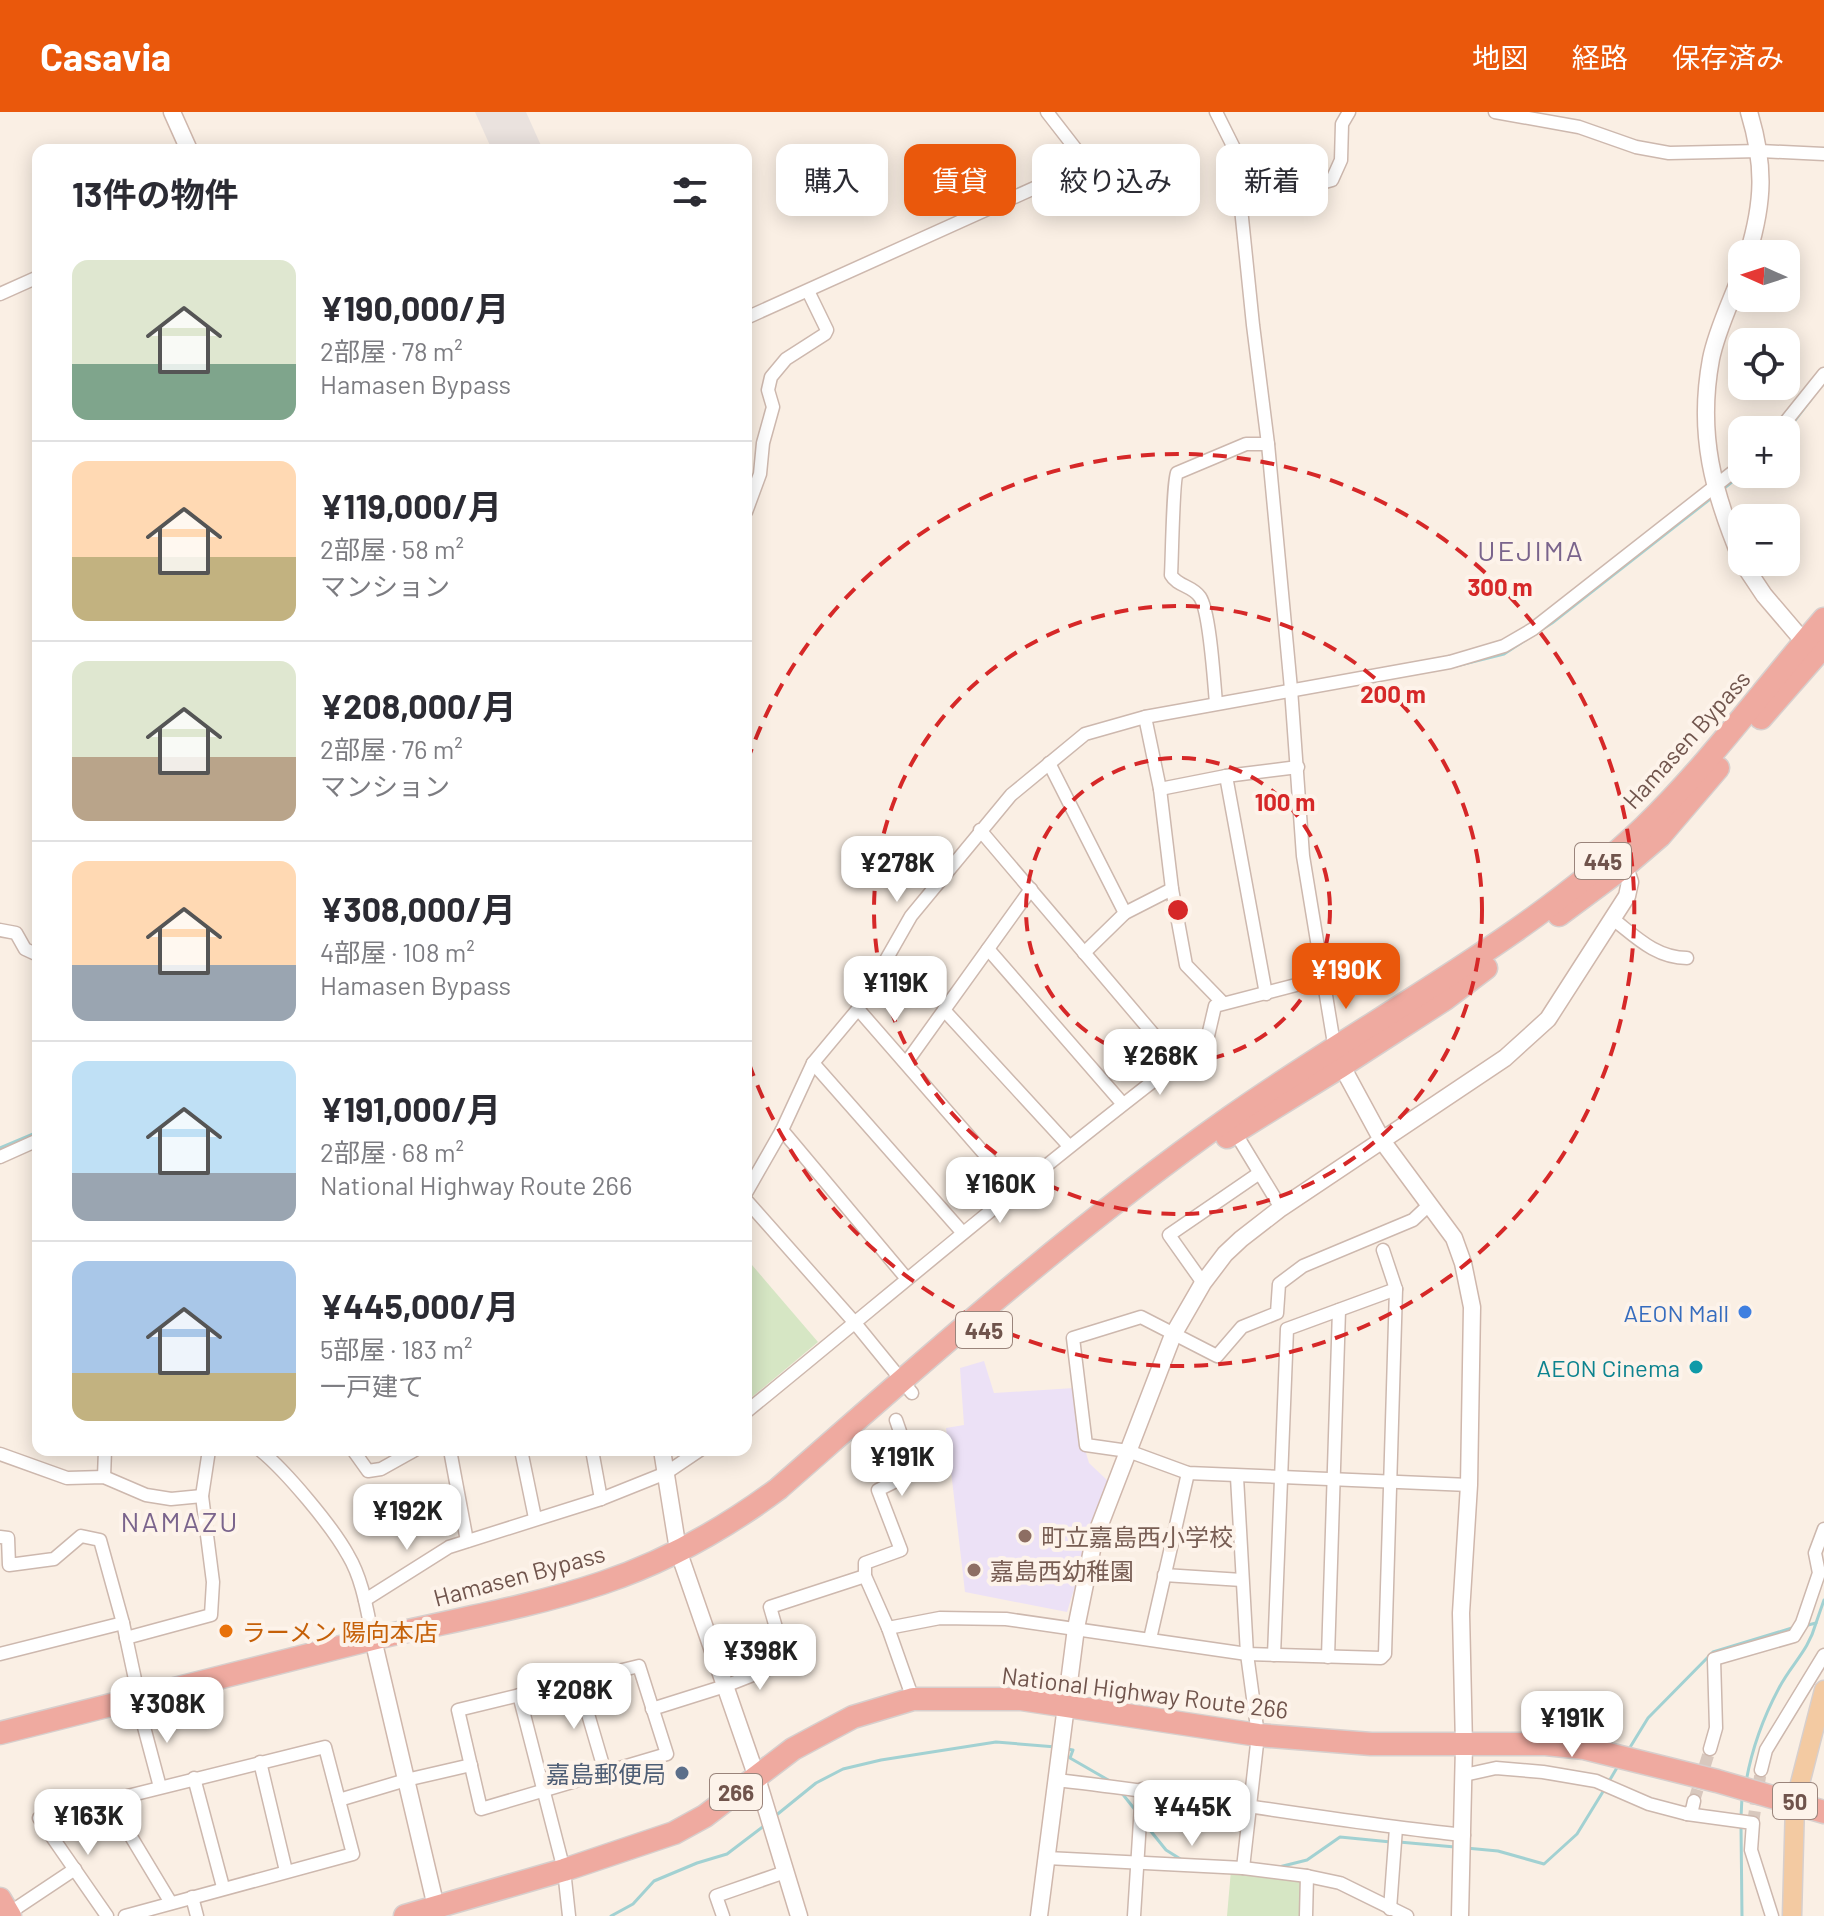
<!DOCTYPE html>
<html lang="ja">
<meta charset="utf-8">
<style>
:root{--surface:#fff;--page:#f2f2f3;--text:#2b2b33;--muted:#7c7c81;--line:#e1e1e2;--accent:#ea580c}
body{margin:0;font-family:Barlow,"Noto Sans JP",sans-serif;background:var(--page);color:var(--text);height:100vh;display:flex;flex-direction:column;font-size:30px;white-space:nowrap}
*{box-sizing:border-box;margin:0}
p{font-size:26px;color:var(--muted)}
.icon{flex:none;width:44px;height:44px;fill:none;stroke:currentColor;stroke-width:2;stroke-linecap:round;stroke-linejoin:round}
.map{position:relative;flex:1;overflow:hidden}
.details{position:absolute;left:32px;top:32px;width:720px;height:1312px;display:flex;flex-direction:column;background:var(--surface);border-radius:16px;box-shadow:0 4px 20px #0003}
.details>*{flex:none}
.guide{position:absolute;left:776px;top:32px;width:760px;height:72px;display:flex;gap:16px}
.needle{width:52px;rotate:273deg}
.tools{position:absolute;left:1728px;top:128px;display:grid;gap:16px}
.tools a{display:grid;place-items:center;width:72px;height:72px;border-radius:16px;background:var(--surface);box-shadow:0 4px 20px #0003;font-size:40px}
.price{position:absolute;translate:-50% -68px;padding:0 18px;border-radius:16px;background:#fff;color:#222;font-size:26px;line-height:52px;filter:drop-shadow(0 2px 4px #0008)}
.price::after{content:'';position:absolute;left:50%;top:48px;width:24px;height:18px;margin-left:-12px;background:inherit;clip-path:polygon(0 0,100% 0,50% 100%)}
.price.on{background:var(--accent);color:#fff}
ul{padding:0;list-style:none}
li{display:flex;align-items:center;gap:24px;height:200px;padding:0 40px}
li+li{border-top:2px solid var(--line)}
li span{display:grid;place-items:center;flex:none;width:224px;height:160px;border-radius:16px;color:#555}
li>.icon{margin-inline-start:auto}
span .icon{width:96px;height:96px;fill:#fffc;stroke-width:1}
li b{font-size:34px}
h2{display:flex;justify-content:space-between;align-items:center;height:96px;padding:0 40px;font-size:34px}
.pill{padding:0 28px;border-radius:16px;background:var(--surface);box-shadow:0 4px 20px #0003;font-size:28px;line-height:72px}
.pill.on{background:var(--accent);color:#fff}
header{display:flex;align-items:center;gap:48px;box-sizing:border-box;height:112px;padding:0 40px;background:var(--accent);color:#fff}
header strong{font-size:38px}
nav{display:flex;gap:44px;margin-inline-start:auto;font-size:28px}
.map>svg:first-child{display:block}
</style>
<header>
<strong>Casavia</strong>
<nav><a>地図</a><a>経路</a><a>保存済み</a></nav>
</header>
<div class="map">
<svg width="1824" height="1804" viewBox="0 0 1824 1804">
<rect width="100%" height="100%" fill="#faefe4"/>
<polygon fill="#eae2de" points="475,0 526,0 543,38 492,38"/>
<polygon fill="#ece1f6" points="984,1249 994,1281 1074,1276 1079,1317 1089,1351 1108,1369 1067,1500 965,1480 946,1316 964,1313 960,1256"/>
<g fill="#d6e6c4">
<polygon points="746,1146 818,1230 746,1290"/>
<polygon points="1231,1758 1307,1766 1305,1804 1227,1804"/>
</g>
<g fill="none" stroke-linecap="round" stroke-linejoin="round">
<g stroke="#a2d1d2" stroke-width="3">
<polyline points="1786,320 1812,286"/>
<polyline points="1723,377 1742,362"/>
<polyline points="1452,555 1504,542 1552,511 1714,384"/>
<polyline points="0,1036 38,1020"/>
<polyline points="1804,1514 1816,1511 1824,1488"/>
<polyline points="1067,1637 1073,1638 1070,1646 1110,1669"/>
<polyline points="1629,1637 1648,1606 1713,1540 1792,1516"/>
<path d="M1746 1670C1752 1636 1763 1606 1779 1576 1792 1551 1808 1540 1816 1511"/>
<polyline points="1608,1671 1618,1654"/>
<polyline points="1121,1680 1136,1699"/>
<polyline points="774,1705 816,1671 843,1657 881,1648 996,1630 1056,1635"/>
<polyline points="1741,1705 1742,1685"/>
<polyline points="1145,1712 1166,1738 1182,1748"/>
<polyline points="1741,1713 1742,1804"/>
<polyline points="1399,1730 1455,1735"/>
<polyline points="1466,1736 1498,1739 1544,1752 1577,1722 1604,1678"/>
<polyline points="1279,1755 1307,1748 1340,1725 1391,1730"/>
<polyline points="611,1804 633,1792 654,1769 697,1751 727,1742 765,1713"/>
</g>
<g stroke="#d8c8be" stroke-width="12" stroke-dasharray="12 6" stroke-linecap="butt">
<polyline points="1694,1689 1710,1637"/>
<polyline points="1753,1711 1761,1658"/>
</g>
<g stroke="#cdb8ae" stroke-width="15">
<g id="street">
<polyline points="1216,0 1235,38 1253,213 1268,332 1291,577 1303,744 1335,938"/>
<polyline points="1495,0 1579,15 1636,35 1669,41 1760,39 1824,42"/>
<polyline points="1242,93 1332,68 1341,48 1342,12 1349,0"/>
<polyline points="0,182 38,165"/>
<polyline points="746,206 1081,55 1084,51 1082,45 1047,0"/>
<polyline points="1779,318 1824,262"/>
<polyline points="746,400 760,362 763,331 773,295 768,278 771,265 786,247 825,222 827,218 808,179"/>
<path d="M1216 591C1214 570 1210 500 1200 485 1193 474 1177 474 1171 463 1172 447 1173 368 1177 361L1246 332H1268"/>
<polyline points="1145,605 1160,677 1172,777 1186,853 1223,891"/>
<polyline points="1049,651 1125,801"/>
<polyline points="1226,664 1266,882"/>
<polyline points="1160,677 1226,664 1298,655"/>
<polyline points="980,718 1177,950"/>
<path d="M1613 807C1636 825 1656 846 1687 846"/>
<polyline points="0,818 16,821 25,837 38,843"/>
<polyline points="988,837 1122,991"/>
<polyline points="1084,841 1125,801 1172,777"/>
<polyline points="858,897 1015,1077"/>
<polyline points="944,898 1069,1034"/>
<polyline points="813,951 962,1120"/>
<polyline points="906,951 1031,777"/>
<polyline points="1233,1017 1281,1096"/>
<polyline points="782,1018 907,1167"/>
<polyline points="0,1045 38,1028"/>
<polyline points="746,1081 782,1018 813,951 858,897 911,804 1011,683 1085,622 1145,605 1450,550 1504,534 1533,517 1742,353"/>
<polyline points="746,1088 855,1211 912,1281"/>
<polyline points="1430,1092 1413,1108 1303,1154 1279,1172 1277,1201 1242,1215 1217,1244 1141,1205 1073,1226 1086,1333 1128,1339 1188,1361 1469,1373"/>
<polyline points="1203,1171 1169,1123 1258,1062"/>
<path d="M746 1300C898 1176 1047 1049 1203 931L1208 924 1215 894 1323 866"/>
<polyline points="896,1308 914,1360 878,1378 901,1438 865,1451 865,1464 888,1516 913,1587"/>
<path d="M260 1338C286 1359 332 1414 348 1443 363 1468 367 1499 373 1527"/>
<polyline points="353,1338 368,1359 381,1357 415,1338"/>
<polyline points="450,1338 467,1429"/>
<polyline points="521,1338 535,1406"/>
<polyline points="592,1338 601,1387"/>
<polyline points="0,1342 67,1366 104,1365 146,1383 171,1387 202,1384"/>
<polyline points="104,1365 105,1338"/>
<polyline points="1237,1365 1247,1542 1258,1623 1243,1756"/>
<polyline points="0,1425 8,1426 9,1453 54,1447 81,1424 100,1428 123,1511 139,1586"/>
<polyline points="1164,1463 1242,1468"/>
<polyline points="365,1488 449,1435 601,1387 666,1361 700,1338"/>
<polyline points="888,1516 940,1506 1006,1507 1247,1542 1381,1546 1385,1542 1396,1177 1383,1138"/>
<polyline points="126,1526 211,1503 213,1470 202,1384 209,1338"/>
<polyline points="1150,1527 1188,1361"/>
<polyline points="0,1542 123,1511"/>
<polyline points="1274,1543 1287,1217 1396,1177"/>
<polyline points="1328,1545 1339,1198"/>
<polygon points="639,1554 667,1642 481,1697 458,1598"/>
<polyline points="578,1568 605,1660"/>
<polyline points="519,1583 564,1758 569,1804"/>
<polyline points="652,1597 725,1574 786,1550 770,1495 865,1464"/>
<polyline points="140,1600 160,1675"/>
<polyline points="1710,1637 1716,1616 1714,1547 1794,1524 1802,1511 1819,1461 1815,1441 1824,1417"/>
<polyline points="260,1650 286,1759"/>
<polyline points="1761,1658 1766,1638 1824,1543"/>
<polyline points="1464,1663 1496,1656 1543,1660 1596,1669 1649,1692 1687,1702 1692,1698 1694,1689"/>
<polyline points="194,1666 223,1775"/>
<path d="M1056 1668C1193 1683 1327 1709 1464 1723"/>
<polyline points="109,1688 171,1791"/>
<polyline points="339,1688 406,1668 471,1653"/>
<polyline points="1687,1702 1753,1711 1751,1738 1772,1804"/>
<polyline points="1047,1746 1243,1756 1307,1764 1340,1771 1407,1804"/>
<polyline points="192,1785 197,1804"/>
<polyline points="1390,1797 1396,1716"/>
<polyline points="9,1801 75,1757"/>
<polyline points="107,1804 39,1706 325,1635 353,1742 125,1804"/>
<polyline points="723,1804 716,1784 785,1760"/>
<polyline points="1134,1804 1142,1677"/>
<polyline points="1306,1804 1307,1764"/>
</g>
</g>
<g stroke="#cfb7ac" stroke-width="19">
<g id="secondary">
<polyline points="172,0 189,38"/>
<path d="M1748 142C1764 89 1765 53 1749 0"/>
<path d="M1742 160C1732 188 1717 217 1711 247 1697 322 1713 380 1742 449"/>
<polyline points="1742,450 1764,483 1810,537"/>
<polyline points="1338,947 1383,1030 1454,1126 1463,1151 1472,1195 1469,1373 1461,1501 1464,1634 1460,1804"/>
<polyline points="662,1338 678,1438 756,1663 799,1804"/>
<polyline points="373,1527 436,1795"/>
<polyline points="1039,1804 1076,1516 1094,1428 1173,1223 1203,1171 1225,1142 1241,1127 1281,1096 1505,946 1548,907 1627,784 1630,770 1622,746"/>
</g>
</g>
<g stroke="#d7cfcd" stroke-width="21">
<polyline id="primary" points="1792,1804 1795,1691 1824,1578"/>
</g>
<g stroke="#d7cfcd" stroke-width="25">
<g id="highway">
<polyline points="1761,606 1824,534"/>
<polyline points="1559,803 1625,754 1660,724 1718,656"/>
<polyline points="1227,1025 1340,955 1445,887 1486,856"/>
<path d="M0 1621C124 1590 248 1558 372 1527 448 1509 528 1496 602 1471 665 1450 724 1417 778 1377 924 1249 1070 1118 1229 1006 1366 909 1521 832 1644 715 1710 651 1764 576 1824 507"/>
<polyline points="0,1787 10,1804"/>
<polyline points="405,1804 564,1758 674,1721 705,1704 793,1637 853,1605 913,1587 1021,1587 1258,1623 1371,1632 1546,1632 1584,1636 1717,1669 1824,1700"/>
</g>
</g>
<use href="#street" stroke="#fff" stroke-width="12"/>
<use href="#secondary" stroke="#fff" stroke-width="16"/>
<use href="#primary" stroke="#f3caa2" stroke-width="18"/>
<use href="#highway" stroke="#efaaa0" stroke-width="22"/>
</g>
<g fill="none" stroke="#d62828" stroke-width="4" stroke-dasharray="14 10">
<circle cx="1178" cy="798" r="152"/>
<circle cx="1178" cy="798" r="304"/>
<path d="M747 650A456 456 0 1 1 747 946"/>
</g>
<circle fill="#3f7fe0" stroke="#fdf3ea" stroke-width="3" cx="1745" cy="1200" r="8"/>
<circle fill="#0f9aa8" stroke="#fdf3ea" stroke-width="3" cx="1696" cy="1255" r="8"/>
<g fill="#8d6e63" stroke="#fdf3ea" stroke-width="3">
<circle cx="1025" cy="1424" r="8"/>
<circle cx="974" cy="1458" r="8"/>
</g>
<circle fill="#e8710a" stroke="#fdf3ea" stroke-width="3" cx="226" cy="1519" r="8"/>
<circle fill="#5c6f8a" stroke="#fdf3ea" stroke-width="3" cx="682" cy="1661" r="8"/>
<g text-anchor="middle" dominant-baseline="central" stroke-width="8" stroke-linejoin="round" paint-order="stroke">
<g fill="#fdf3ea" stroke="#9a847b" stroke-width="2">
<rect x="1575" y="731" width="56" height="36" rx="6"/>
<rect x="956" y="1200" width="56" height="36" rx="6"/>
<rect x="710" y="1662" width="52" height="36" rx="6"/>
<rect x="1773" y="1671" width="44" height="36" rx="6"/>
</g>
<g font-size="22" font-weight="bold" fill="#70544c">
<text x="1603" y="749">445</text>
<text x="984" y="1218">445</text>
<text x="736" y="1680">266</text>
<text x="1795" y="1689">50</text>
</g>
<g font-size="24" fill="#70544c" stroke="#fdf3ea">
<text transform="translate(1686 627) rotate(-48)">Hamasen Bypass</text>
<text transform="translate(519 1463) rotate(-15)">Hamasen Bypass</text>
<text transform="translate(1145 1580) rotate(7)">National Highway Route 266</text>
</g>
<g font-size="24" fill="#366cbe" stroke="#fdf3ea" text-anchor="end">
<text x="1729" y="1200">AEON Mall</text>
</g>
<g font-size="24" fill="#0d838f" stroke="#fdf3ea" text-anchor="end">
<text x="1680" y="1255">AEON Cinema</text>
</g>
<g font-size="24" fill="#785e54" stroke="#fdf3ea" text-anchor="start">
<text x="1041" y="1424">町立嘉島西小学校</text>
<text x="990" y="1458">嘉島西幼稚園</text>
</g>
<g font-size="24" fill="#c56008" stroke="#fdf3ea" text-anchor="start">
<text x="242" y="1519">ラーメン 陽向本店</text>
</g>
<g font-size="24" fill="#4e5e75" stroke="#fdf3ea" text-anchor="end">
<text x="666" y="1661">嘉島郵便局</text>
</g>
<g font-size="28" letter-spacing="2" fill="#7a648c" stroke="#fdf3ea">
<text x="1531" y="438">UEJIMA</text>
<text x="180" y="1409">NAMAZU</text>
</g>
</g>
<circle cx="1178" cy="798" r="12" fill="#d62828" stroke="#fdf3ea" stroke-width="4"/>
<g font-size="24" text-anchor="middle" font-weight="bold" fill="#d62828" stroke="#fdf3ea" stroke-width="8" stroke-linejoin="round" paint-order="stroke">
<text x="1500" y="484">300 m</text>
<text x="1393" y="591">200 m</text>
<text x="1285" y="699">100 m</text>
</g>
</svg>
<div class="tools">
<a><svg class="needle" viewBox="-14 -14 28 28"><path d="M0-13l5 13h-10z" fill="#e53935"/><path d="M0 13l5-13h-10z" fill="#7c7c81"/></svg></a>
<a><svg class="icon" aria-label="locate" viewBox="0 0 24 24"><circle cx="12" cy="12" r="6"/><path d="M12 2v4M12 18v4M2 12h4M18 12h4"/></svg></a>
<a>+</a>
<a>−</a>
</div>
<b class="price" style="left:897px;top:792px">¥278K</b>
<b class="price on" style="left:1346px;top:899px">¥190K</b>
<b class="price" style="left:895px;top:912px">¥119K</b>
<b class="price" style="left:1160px;top:985px">¥268K</b>
<b class="price" style="left:1000px;top:1113px">¥160K</b>
<b class="price" style="left:902px;top:1386px">¥191K</b>
<b class="price" style="left:407px;top:1440px">¥192K</b>
<b class="price" style="left:760px;top:1580px">¥398K</b>
<b class="price" style="left:574px;top:1619px">¥208K</b>
<b class="price" style="left:167px;top:1633px">¥308K</b>
<b class="price" style="left:1572px;top:1647px">¥191K</b>
<b class="price" style="left:1192px;top:1736px">¥445K</b>
<b class="price" style="left:88px;top:1745px">¥163K</b>
<div class="guide">
<a class="pill">購入</a>
<a class="pill on">賃貸</a>
<a class="pill">絞り込み</a>
<a class="pill">新着</a>
</div>
<section class="details">
<h2>13件の物件<svg class="icon" aria-label="filters" viewBox="0 0 24 24"><path d="M4 7h16M4 17h16"/><circle cx="9" cy="7" r="2"/><circle cx="15" cy="17" r="2"/></svg></h2>
<ul>
<li><span style="background:linear-gradient(#dfe7d0 65%,#7fa58c 0)"><svg class="icon" aria-label="home" viewBox="0 0 24 24"><path d="M3 11l9-7 9 7M6 9v11h12V9"/></svg></span><div><b>¥190,000/月</b><p>2部屋 · 78 m²</p><p>Hamasen Bypass</p></div></li>
<li><span style="background:linear-gradient(#ffd9b3 60%,#c2b280 0)"><svg class="icon" aria-label="home" viewBox="0 0 24 24"><path d="M3 11l9-7 9 7M6 9v11h12V9"/></svg></span><div><b>¥119,000/月</b><p>2部屋 · 58 m²</p><p>マンション</p></div></li>
<li><span style="background:linear-gradient(#dfe7d0 60%,#b9a48a 0)"><svg class="icon" aria-label="home" viewBox="0 0 24 24"><path d="M3 11l9-7 9 7M6 9v11h12V9"/></svg></span><div><b>¥208,000/月</b><p>2部屋 · 76 m²</p><p>マンション</p></div></li>
<li><span style="background:linear-gradient(#ffd9b3 65%,#9aa5b1 0)"><svg class="icon" aria-label="home" viewBox="0 0 24 24"><path d="M3 11l9-7 9 7M6 9v11h12V9"/></svg></span><div><b>¥308,000/月</b><p>4部屋 · 108 m²</p><p>Hamasen Bypass</p></div></li>
<li><span style="background:linear-gradient(#bfe0f5 70%,#9aa5b1 0)"><svg class="icon" aria-label="home" viewBox="0 0 24 24"><path d="M3 11l9-7 9 7M6 9v11h12V9"/></svg></span><div><b>¥191,000/月</b><p>2部屋 · 68 m²</p><p>National Highway Route 266</p></div></li>
<li><span style="background:linear-gradient(#a9c7e8 70%,#c2b280 0)"><svg class="icon" aria-label="home" viewBox="0 0 24 24"><path d="M3 11l9-7 9 7M6 9v11h12V9"/></svg></span><div><b>¥445,000/月</b><p>5部屋 · 183 m²</p><p>一戸建て</p></div></li>
</ul>
</section>
</div>
